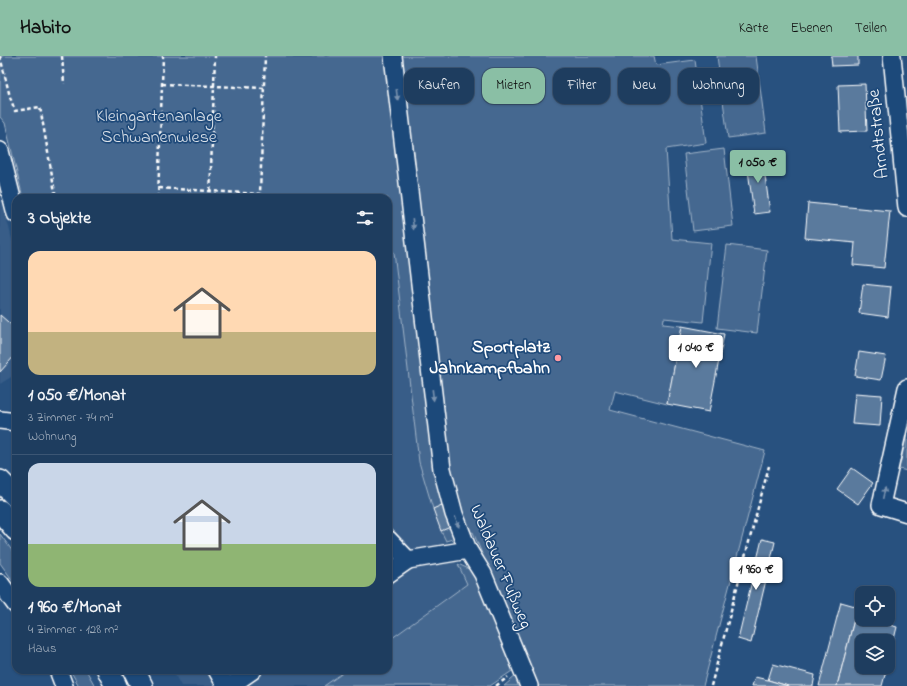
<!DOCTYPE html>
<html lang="de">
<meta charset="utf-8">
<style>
:root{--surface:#1e3d5f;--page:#264465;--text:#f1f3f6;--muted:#a1aebd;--line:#3c5674;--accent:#8abfa5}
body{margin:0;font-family:"Indie Flower",sans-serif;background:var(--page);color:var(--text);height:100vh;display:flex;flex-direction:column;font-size:15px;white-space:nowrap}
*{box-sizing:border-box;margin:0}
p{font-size:13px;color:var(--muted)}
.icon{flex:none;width:22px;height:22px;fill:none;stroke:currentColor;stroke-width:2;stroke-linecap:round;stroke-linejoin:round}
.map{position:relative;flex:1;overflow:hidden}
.details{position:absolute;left:12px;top:138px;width:380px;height:480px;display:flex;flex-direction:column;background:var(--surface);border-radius:12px;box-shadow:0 1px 3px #0004,0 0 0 1px var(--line)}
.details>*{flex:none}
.banner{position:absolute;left:404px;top:12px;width:380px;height:36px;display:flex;gap:8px}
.controls{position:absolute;left:855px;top:530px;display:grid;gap:8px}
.controls a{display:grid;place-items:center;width:40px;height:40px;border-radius:8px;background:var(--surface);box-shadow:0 1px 3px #0004,0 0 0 1px var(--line);font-size:20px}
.price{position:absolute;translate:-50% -34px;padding:0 9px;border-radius:4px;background:#fff;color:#222;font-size:13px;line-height:26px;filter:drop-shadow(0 1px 2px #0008)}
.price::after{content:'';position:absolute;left:50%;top:24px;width:12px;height:9px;margin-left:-6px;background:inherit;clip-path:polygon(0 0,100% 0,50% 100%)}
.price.on{background:var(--accent);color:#111}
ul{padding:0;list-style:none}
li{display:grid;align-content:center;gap:8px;height:212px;padding:0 16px}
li+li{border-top:1px solid var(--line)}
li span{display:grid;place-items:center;height:124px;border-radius:12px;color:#555}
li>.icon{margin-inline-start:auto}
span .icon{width:72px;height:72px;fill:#fffc;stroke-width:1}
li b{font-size:17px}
h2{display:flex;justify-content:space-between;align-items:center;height:48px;padding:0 16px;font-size:17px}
.tag{padding:0 14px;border-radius:12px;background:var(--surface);box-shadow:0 1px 3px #0004,0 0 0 1px var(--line);font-size:14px;line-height:36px}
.tag.on{background:var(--accent);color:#111}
header{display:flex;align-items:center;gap:24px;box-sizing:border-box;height:56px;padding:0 20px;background:var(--accent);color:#111}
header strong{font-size:19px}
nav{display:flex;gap:22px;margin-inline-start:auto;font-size:14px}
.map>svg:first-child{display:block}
</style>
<header>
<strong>Habito</strong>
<nav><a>Karte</a><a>Ebenen</a><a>Teilen</a></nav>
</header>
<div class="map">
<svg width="907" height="630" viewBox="0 0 907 630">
<rect width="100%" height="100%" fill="#28517f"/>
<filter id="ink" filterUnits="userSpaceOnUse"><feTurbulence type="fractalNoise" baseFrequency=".025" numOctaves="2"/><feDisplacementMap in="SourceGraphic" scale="8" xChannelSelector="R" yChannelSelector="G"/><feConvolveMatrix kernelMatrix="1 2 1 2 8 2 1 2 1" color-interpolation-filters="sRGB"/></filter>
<g filter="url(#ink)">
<g fill="#375d88">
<polygon points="0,138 16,198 16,318 0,328"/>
<polygon points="388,194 394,195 419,406 433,453 441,475 467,528 388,585"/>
<polygon points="172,614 347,614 324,630 181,630"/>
</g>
<g fill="#446890" stroke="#a2b4c8">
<polygon points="0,0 387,0 459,481 446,485 441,475 444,449 433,453 419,406 394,196 388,194 388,142 23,142 5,67 0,61"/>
<polygon points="397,0 654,0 656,9 695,4 706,87 666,93 672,183 711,187 703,266 664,262 663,268 682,270 667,348 615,335 610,354 765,395 703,630 537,630 473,476 467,479 447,417"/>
<polygon points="717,0 756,0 766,77 728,82"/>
<polygon points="724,93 733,170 693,175 684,98"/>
<polygon points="727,189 767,194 757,277 717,272"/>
<polygon points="907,378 907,415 899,413"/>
<polygon points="0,478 16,500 16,529 0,507"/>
<polygon points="458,508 471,514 476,520 515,613 490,630 324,630 347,614 388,614 388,585 467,528"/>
<polygon points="70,614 86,614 95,630 79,630"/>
<polygon points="517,619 521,630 504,630"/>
</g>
<g fill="#5a7a9d" stroke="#fff">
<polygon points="831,0 858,0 858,9 832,10"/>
<polygon points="865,28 867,75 840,76 838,29"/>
<polygon points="762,98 770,156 754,158 746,100"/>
<polygon points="808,147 890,155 884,212 853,209 855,187 805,182"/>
<polygon points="863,228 891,231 888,261 859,257"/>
<polygon points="0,259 16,273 16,298 0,316"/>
<polygon points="682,270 724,278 709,356 667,348"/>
<polygon points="859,296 886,300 881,324 855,320"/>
<polygon points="855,337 882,339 880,370 852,368"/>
<polygon points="852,412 873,427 858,448 837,433"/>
<polygon points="444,448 453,470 441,475 433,453"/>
<polygon points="762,483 775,486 751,587 738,583"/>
<polygon points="841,546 862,552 862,562 855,560 837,630 819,630"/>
<polygon points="855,560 862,562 862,563 866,563 897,571 888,607 888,585 862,585 862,611 887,611 882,630 837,630"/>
<polygon points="773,608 815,619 813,630 788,630 768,624"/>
<polygon points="755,621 768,624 788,630 752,630"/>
</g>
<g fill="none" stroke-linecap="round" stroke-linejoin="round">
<g stroke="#fff" stroke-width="20">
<g id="minor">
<polyline points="393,0 442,413 454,458 468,494 483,518 529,630"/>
<polyline points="892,0 907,152"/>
<polyline points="0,95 16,158"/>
<polyline points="907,332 881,449 907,457"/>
<polyline points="0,364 16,366"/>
<polyline points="388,483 408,504 388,518"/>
<polyline points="408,504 468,494"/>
<polyline points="0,527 16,549"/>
<polyline points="58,614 64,630"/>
<polyline points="217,614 226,630"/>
<polyline points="230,630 253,614"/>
</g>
</g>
<g stroke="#fff" stroke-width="24">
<g id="major">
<polyline points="0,425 16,441"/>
<polyline points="0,455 16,474"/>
<polyline points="108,614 116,630"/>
<polyline points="134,614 142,630"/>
</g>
</g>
<g stroke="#fff" stroke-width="2.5" stroke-dasharray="4 3" stroke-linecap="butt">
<polyline points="0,0 10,41 15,55 40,51 56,142"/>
<polyline points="62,0 64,28"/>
<polyline points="162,28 264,32"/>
<polyline points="159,132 260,138 265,0"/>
<polyline points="158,142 163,0"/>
<polyline points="210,142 215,0"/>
<polyline points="496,630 508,621"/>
<polyline points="711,630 769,410"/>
</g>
<use href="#minor" stroke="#1f4a7a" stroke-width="17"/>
<use href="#major" stroke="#1f4a7a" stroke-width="21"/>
</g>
<defs><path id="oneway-solid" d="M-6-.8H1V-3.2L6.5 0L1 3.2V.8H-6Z"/></defs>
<g fill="#7992af">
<use href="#oneway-solid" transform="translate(397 39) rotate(83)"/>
<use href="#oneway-solid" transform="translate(413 168) rotate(83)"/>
<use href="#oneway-solid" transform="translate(433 339) rotate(83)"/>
<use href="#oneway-solid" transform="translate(884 437) rotate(-77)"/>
<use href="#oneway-solid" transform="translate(457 466) rotate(70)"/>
</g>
</g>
<circle fill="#ff9aa2" stroke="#1f4a7a" stroke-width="1.5" cx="558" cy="302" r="4"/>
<g text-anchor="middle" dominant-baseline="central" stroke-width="3.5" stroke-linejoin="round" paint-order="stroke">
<g font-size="18" fill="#dae1e9" stroke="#1f4a7a">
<text x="159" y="61">Kleingartenanlage<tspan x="159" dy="21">Schwanenwiese</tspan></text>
</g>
<g font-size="18" fill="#fff" stroke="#1f4a7a">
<text transform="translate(879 78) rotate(-96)">Arndtstraße</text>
<text transform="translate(500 511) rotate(67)">Waldauer Fußweg</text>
</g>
<g font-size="18" font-weight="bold" fill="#fff" stroke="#1f4a7a" text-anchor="end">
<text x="550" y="292">Sportplatz<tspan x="550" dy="21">Jahnkampfbahn</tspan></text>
</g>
</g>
</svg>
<div class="controls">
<a><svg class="icon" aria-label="locate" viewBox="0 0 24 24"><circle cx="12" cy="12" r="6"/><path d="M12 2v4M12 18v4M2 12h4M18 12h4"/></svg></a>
<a><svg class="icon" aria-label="layers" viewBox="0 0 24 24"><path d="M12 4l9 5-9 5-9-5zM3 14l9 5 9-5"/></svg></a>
</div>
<b class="price on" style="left:758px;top:128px">1 050 €</b>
<b class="price" style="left:696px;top:313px">1 040 €</b>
<b class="price" style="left:756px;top:535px">1 960 €</b>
<div class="banner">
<a class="tag">Kaufen</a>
<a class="tag on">Mieten</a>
<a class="tag">Filter</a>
<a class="tag">Neu</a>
<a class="tag">Wohnung</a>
</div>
<section class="details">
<h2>3 Objekte<svg class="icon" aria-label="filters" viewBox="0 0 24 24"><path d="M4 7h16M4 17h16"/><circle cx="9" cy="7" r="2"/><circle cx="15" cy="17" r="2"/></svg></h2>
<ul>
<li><span style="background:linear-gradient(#ffd9b3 65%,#c2b280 0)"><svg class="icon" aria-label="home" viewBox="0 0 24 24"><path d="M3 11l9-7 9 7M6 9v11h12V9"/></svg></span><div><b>1 050 €/Monat</b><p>3 Zimmer · 74 m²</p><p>Wohnung</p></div></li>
<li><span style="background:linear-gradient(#c9d6e8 65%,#8fb573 0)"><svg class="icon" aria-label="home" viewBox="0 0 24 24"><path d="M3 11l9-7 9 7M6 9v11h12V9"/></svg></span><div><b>1 960 €/Monat</b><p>4 Zimmer · 128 m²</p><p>Haus</p></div></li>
</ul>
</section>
</div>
